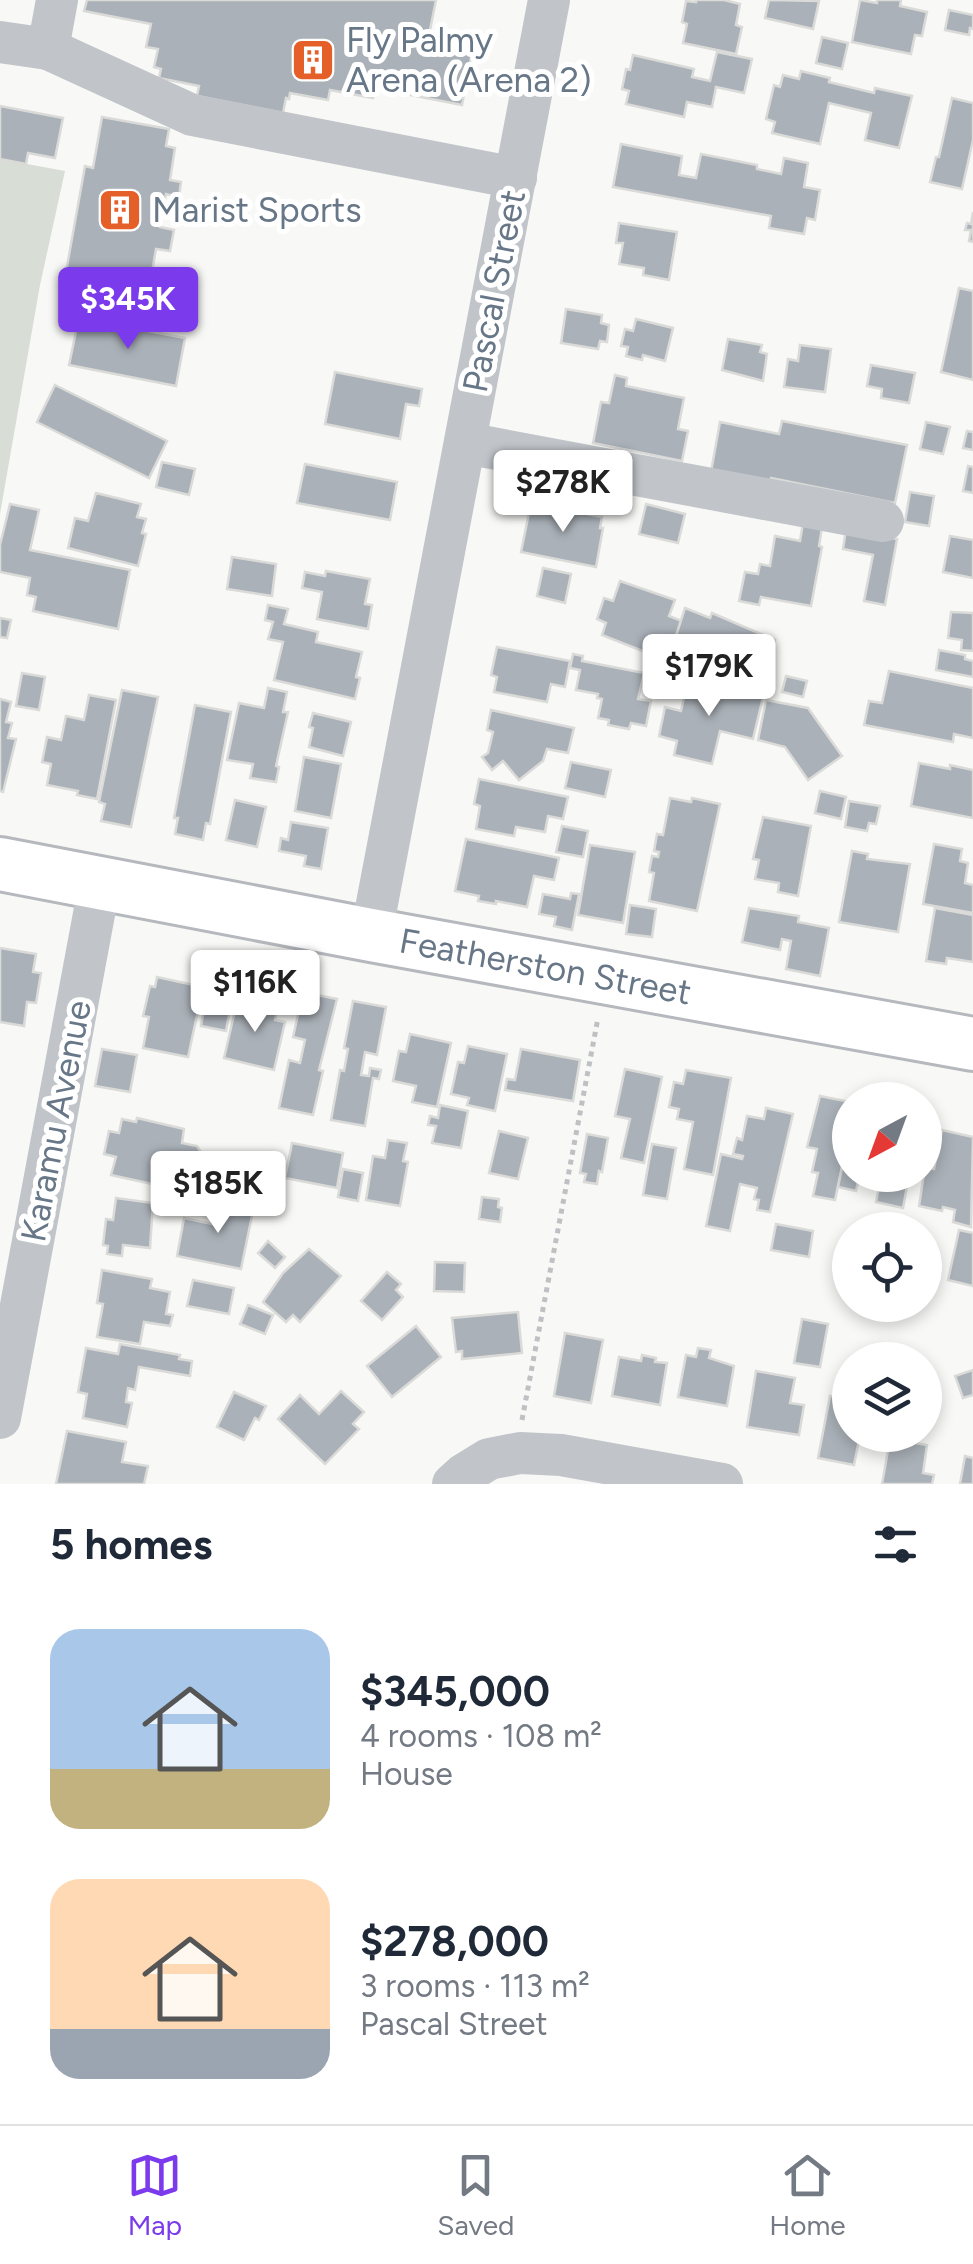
<!DOCTYPE html>
<meta charset="utf-8">
<style>
:root{--surface:#fff;--page:#f6f6f7;--text:#1f2937;--muted:#747a83;--line:#e0e1e3;--accent:#7c3aed}
body{margin:0;font-family:Figtree,sans-serif;background:var(--page);color:var(--text);height:100vh;display:flex;flex-direction:column;font-size:38px;white-space:nowrap}
*{box-sizing:border-box;margin:0}
p{font-size:32px;color:var(--muted)}
.icon{flex:none;width:55px;height:55px;fill:none;stroke:currentColor;stroke-width:2;stroke-linecap:round;stroke-linejoin:round}
.map{position:relative;height:1484px;overflow:hidden}
.details{display:flex;flex-direction:column;background:var(--surface);flex:1}
.details>*{flex:none}
.needle{width:65px;rotate:221deg}
.fabs{position:absolute;left:832px;top:1082px;display:grid;gap:20px}
.fabs a{display:grid;place-items:center;width:110px;height:110px;border-radius:50%;background:var(--surface);box-shadow:0 5px 15px #0003;font-size:50px}
.price{position:absolute;translate:-50% -85px;padding:0 22px;border-radius:10px;background:#fff;color:#222;font-size:32px;line-height:65px;filter:drop-shadow(0 2px 5px #0008)}
.price::after{content:'';position:absolute;left:50%;top:60px;width:30px;height:22px;margin-left:-15px;background:inherit;clip-path:polygon(0 0,100% 0,50% 100%)}
.price.on{background:var(--accent);color:#fff}
ul{padding:0;list-style:none}
li{display:flex;align-items:center;gap:30px;height:250px;padding:0 50px}
li span{display:grid;place-items:center;flex:none;width:280px;height:200px;border-radius:30px;color:#555}
li>.icon{margin-inline-start:auto}
span .icon{width:120px;height:120px;fill:#fffc;stroke-width:1}
li b{font-size:42px}
h2{display:flex;justify-content:space-between;align-items:center;height:120px;padding:0 50px;font-size:42px}
.dock{display:flex;justify-content:space-around;align-items:center;height:140px;border-top:2px solid var(--line);background:var(--surface);font-size:28px;color:var(--muted)}
.dock a{display:grid;justify-items:center;gap:5px}
.dock .on{color:var(--accent)}
.map>svg:first-child{display:block}
</style>
<div class="map">
<svg width="973" height="1484" viewBox="0 0 973 1484">
<rect width="100%" height="100%" fill="#f8f9f6"/>
<polygon fill="#d8ded5" points="0,159 65,171 40,285 0,514"/>
<g fill="#aab1b8" stroke="#dadad8" stroke-width="2.5">
<polygon points="87,0 436,0 427,45 472,53 462,105 375,88 373,98 330,90 328,100 290,93 289,99 286,98 283,113 197,96 199,86 159,78 161,69 154,67 158,49 146,47 151,24 84,11"/>
<polygon points="696,0 724,0 740,4 736,25 742,27 736,54 683,43 687,24 682,22 686,1 696,2"/>
<polygon points="769,0 819,1 813,29 765,18"/>
<polygon points="860,0 877,3 877,0 901,0 900,6 927,12 922,36 915,35 911,54 852,42"/>
<polygon points="949,10 973,15 973,29 970,28 969,35 945,30"/>
<polygon points="822,37 848,43 842,69 816,63"/>
<polygon points="717,52 752,59 744,93 716,87 712,107 687,102 684,117 626,104 629,91 622,89 626,69 630,70 633,55 694,69 692,77 710,81"/>
<polygon points="801,71 830,78 829,82 874,93 875,88 912,96 899,148 865,140 871,113 829,103 820,144 772,133 775,122 766,119 774,85 780,87 783,75 799,79"/>
<polygon points="952,98 973,103 973,140 962,189 930,182 936,157 939,157"/>
<polygon points="0,106 63,118 55,158 28,153 26,164 0,159"/>
<polygon points="102,117 169,129 166,146 175,148 170,180 181,182 179,197 166,194 160,227 174,230 170,251 156,249 151,278 133,275 132,284 66,272 85,166 93,168"/>
<polygon points="621,144 682,156 679,175 696,178 701,154 757,165 757,169 781,174 784,158 808,163 804,187 820,190 815,220 807,218 804,234 769,228 771,216 613,187"/>
<polygon points="973,212 973,242 969,241 971,230 965,230 967,223 971,224"/>
<polygon points="619,223 677,232 669,280 643,275 644,268 619,264 623,243 616,243"/>
<polygon points="959,288 973,291 973,380 941,372"/>
<polygon points="566,309 602,315 601,323 609,325 607,342 600,341 598,349 561,343"/>
<polygon points="636,319 673,328 665,361 643,355 642,360 626,356 628,347 621,346 625,329 633,331"/>
<polygon points="90,320 185,338 176,386 69,365 77,327 88,330"/>
<polygon points="728,339 762,345 760,352 767,354 763,381 722,370"/>
<polygon points="800,345 831,349 825,392 784,387 788,359 798,361"/>
<polygon points="871,365 915,373 909,403 881,398 882,389 867,386"/>
<polygon points="335,372 422,389 419,406 406,404 400,439 325,424"/>
<polygon points="615,375 627,378 626,386 684,398 678,429 688,431 682,461 593,443 601,402 609,403"/>
<polygon points="55,385 167,441 149,478 37,422"/>
<polygon points="782,421 907,445 895,503 771,478 768,495 709,483 720,422 779,434"/>
<polygon points="926,422 950,427 943,454 920,449"/>
<polygon points="967,431 973,432 973,450 963,448"/>
<polygon points="162,462 195,469 189,495 156,487"/>
<polygon points="305,464 397,482 390,520 297,503"/>
<polygon points="968,466 973,467 973,493 963,491"/>
<polygon points="910,492 934,496 929,526 905,522"/>
<polygon points="96,493 141,504 137,517 146,519 142,533 146,534 138,566 68,548 75,518 88,521"/>
<polygon points="531,503 602,517 600,528 603,528 596,567 521,552"/>
<polygon points="10,504 39,510 30,550 130,570 118,629 33,611 36,597 27,595 30,578 0,572 0,545"/>
<polygon points="646,504 685,514 678,543 639,534"/>
<polygon points="804,517 823,521 819,546 822,547 811,606 761,597 759,605 739,601 745,572 758,574 760,564 770,566 775,536 800,541"/>
<polygon points="846,529 897,539 885,605 864,601 873,555 843,549"/>
<polygon points="950,536 973,540 973,578 943,572"/>
<polygon points="232,557 276,564 272,596 227,589"/>
<polygon points="543,568 571,574 565,603 537,596"/>
<polygon points="326,571 370,579 365,604 372,605 368,629 317,619 322,592 302,588 305,572 325,576"/>
<polygon points="620,581 675,600 669,616 682,621 673,645 665,642 660,658 602,635 606,623 597,619 604,598 613,601"/>
<polygon points="268,605 288,609 284,624 318,632 316,642 362,652 356,677 360,678 355,699 274,680 283,642 268,639 273,622 265,620"/>
<polygon points="685,608 710,618 712,613 775,640 758,680 673,645"/>
<polygon points="951,612 973,613 973,651 961,650 962,640 948,638"/>
<polygon points="0,618 11,620 7,638 0,637"/>
<polygon points="497,647 570,661 565,687 551,684 547,702 494,692 497,677 491,675"/>
<polygon points="939,650 965,655 965,659 973,661 973,677 936,670"/>
<polygon points="573,654 583,656 582,661 644,673 638,699 651,701 646,726 631,723 629,729 608,725 609,720 598,718 602,699 597,698 598,694 576,690 580,670 570,668"/>
<polygon points="889,671 973,688 973,738 954,734 953,742 864,725 869,701 882,703"/>
<polygon points="22,673 45,677 39,710 16,706"/>
<polygon points="786,676 807,681 803,697 782,692"/>
<polygon points="688,679 763,697 753,739 720,731 712,764 674,755 677,741 659,736 665,707 681,711"/>
<polygon points="268,688 287,692 283,712 288,712 276,766 279,767 276,782 250,778 253,764 227,760 239,703 264,708"/>
<polygon points="122,690 158,697 131,827 101,821 105,804 99,802"/>
<polygon points="89,695 116,700 97,799 77,795 78,791 47,785 51,764 42,762 47,737 61,740 66,716 84,720"/>
<polygon points="0,699 11,702 6,722 12,723 8,738 16,739 3,792 0,791"/>
<polygon points="766,700 808,708 842,756 808,780 785,747 758,740"/>
<polygon points="195,705 231,712 210,824 206,823 203,840 175,834 178,818 174,818"/>
<polygon points="491,710 574,728 568,753 547,749 543,761 519,780 503,761 492,770 482,757 488,753 493,732 487,730"/>
<polygon points="313,713 351,722 343,756 309,747 313,728 309,727"/>
<polygon points="304,757 341,764 331,818 295,811"/>
<polygon points="571,762 611,770 605,797 565,788"/>
<polygon points="919,763 950,769 950,765 973,770 973,818 911,806"/>
<polygon points="479,779 568,797 563,819 548,816 545,832 516,827 514,836 476,829 480,806 474,804"/>
<polygon points="820,791 846,797 841,819 815,813"/>
<polygon points="670,798 691,802 692,798 720,804 697,911 649,901 654,873 649,872 652,856 658,857 659,852 654,851 657,834 663,835"/>
<polygon points="235,800 266,807 257,847 226,840"/>
<polygon points="849,801 880,806 876,824 869,823 867,831 845,827"/>
<polygon points="763,817 811,826 798,896 778,892 779,883 755,879 759,860 753,859"/>
<polygon points="291,822 328,828 321,869 304,866 306,856 279,851 281,838 288,840"/>
<polygon points="562,826 588,831 583,857 556,852"/>
<polygon points="466,839 559,858 554,880 534,876 527,907 496,901 496,904 478,901 479,896 455,891"/>
<polygon points="934,844 962,849 960,861 968,863 965,883 973,885 973,913 923,904"/>
<polygon points="590,845 635,852 623,923 578,915"/>
<polygon points="852,851 868,854 867,859 910,864 898,932 839,922"/>
<polygon points="571,893 579,894 572,930 554,926 556,917 539,914 543,894 570,899"/>
<polygon points="630,905 656,909 652,937 626,934"/>
<polygon points="749,908 799,916 798,922 829,928 820,976 786,969 791,941 782,939 780,950 742,942"/>
<polygon points="935,908 973,915 973,962 947,958 946,964 926,961"/>
<polygon points="0,948 36,954 33,972 41,973 36,1003 27,1002 24,1026 0,1022"/>
<polygon points="157,977 203,987 188,1057 143,1048 149,1017 143,1016 150,986 155,987"/>
<polygon points="303,992 337,999 319,1070 323,1071 313,1115 279,1108 289,1060 300,1063 305,1040 293,1037"/>
<polygon points="207,993 232,998 226,1031 201,1026"/>
<polygon points="249,999 279,1006 275,1020 285,1022 274,1070 224,1058 236,1006 246,1009"/>
<polygon points="353,1001 386,1007 377,1055 365,1052 361,1075 369,1076 370,1068 381,1070 379,1079 373,1078 365,1126 331,1120 340,1070 344,1071 348,1049 344,1048"/>
<polygon points="410,1034 451,1043 437,1107 412,1102 416,1086 393,1081 399,1051 406,1052"/>
<polygon points="468,1046 507,1054 495,1111 467,1105 469,1098 451,1094 458,1062 464,1063"/>
<polygon points="102,1049 137,1055 130,1092 95,1086"/>
<polygon points="521,1049 580,1060 573,1101 505,1090 507,1079 515,1080"/>
<polygon points="625,1069 662,1077 644,1163 621,1158 630,1119 615,1116"/>
<polygon points="686,1070 731,1078 713,1175 684,1169 693,1122 677,1119 679,1109 669,1107 674,1082 683,1084"/>
<polygon points="820,1096 850,1102 850,1129 835,1200 813,1196 818,1173 812,1172 817,1149 807,1147"/>
<polygon points="440,1105 468,1111 461,1148 432,1143 436,1126 428,1125 430,1116 438,1118"/>
<polygon points="766,1108 793,1114 770,1212 757,1210 759,1200 754,1199 757,1188 740,1184 730,1231 706,1226 721,1154 742,1159 743,1156 733,1154 737,1138 742,1140 747,1116 764,1119"/>
<polygon points="137,1118 184,1129 182,1143 197,1146 208,1163 184,1176 180,1167 166,1164 161,1186 111,1175 116,1157 104,1154 109,1131 119,1133 122,1119 136,1122"/>
<polygon points="942,1130 973,1137 971,1227 953,1222 955,1210 943,1207 942,1211 919,1206 925,1167 934,1169"/>
<polygon points="499,1131 528,1138 518,1179 489,1173"/>
<polygon points="587,1134 608,1138 602,1172 599,1171 597,1184 584,1182 586,1174 580,1173"/>
<polygon points="388,1140 407,1143 403,1161 408,1162 400,1206 366,1200 373,1156 385,1158"/>
<polygon points="292,1143 343,1153 337,1188 285,1178"/>
<polygon points="652,1144 676,1148 667,1199 643,1195"/>
<polygon points="844,1158 850,1159 850,1175 909,1175 903,1208 876,1202 880,1181 859,1177 856,1191 838,1187"/>
<polygon points="343,1169 363,1173 358,1201 338,1197"/>
<polygon points="482,1197 499,1199 498,1207 502,1208 500,1222 479,1219"/>
<polygon points="116,1198 153,1203 150,1248 123,1245 122,1256 107,1254 108,1246 103,1245 106,1219 113,1220"/>
<polygon points="217,1199 254,1206 241,1269 177,1256 184,1218 212,1224"/>
<polygon points="776,1224 813,1231 809,1257 771,1250"/>
<polygon points="959,1230 973,1233 973,1286 948,1280"/>
<polygon points="268,1241 285,1257 275,1268 258,1253"/>
<polygon points="309,1249 341,1276 300,1322 293,1315 286,1322 263,1302 283,1273"/>
<polygon points="435,1262 465,1263 464,1292 434,1291"/>
<polygon points="102,1270 152,1279 150,1288 170,1292 166,1314 173,1315 170,1326 144,1322 140,1344 97,1337 103,1304 97,1303"/>
<polygon points="387,1272 401,1284 396,1290 403,1297 382,1320 361,1301"/>
<polygon points="193,1280 234,1288 229,1314 187,1306"/>
<polygon points="248,1305 273,1315 265,1334 240,1324"/>
<polygon points="518,1312 522,1353 462,1359 462,1351 456,1352 452,1318"/>
<polygon points="802,1319 828,1324 820,1367 794,1363"/>
<polygon points="416,1326 441,1357 392,1397 367,1366"/>
<polygon points="565,1333 603,1340 591,1403 554,1396"/>
<polygon points="120,1344 180,1355 179,1359 192,1361 190,1376 139,1367 135,1390 128,1388 126,1402 132,1403 127,1427 83,1418 87,1394 78,1392 86,1348 118,1354"/>
<polygon points="698,1348 711,1350 709,1358 734,1366 727,1406 678,1397 686,1355 696,1357"/>
<polygon points="642,1355 656,1358 655,1362 667,1363 660,1405 612,1396 619,1357 641,1361"/>
<polygon points="973,1370 973,1395 963,1398 955,1376"/>
<polygon points="756,1371 795,1378 790,1403 804,1405 799,1435 747,1427"/>
<polygon points="341,1391 364,1412 353,1424 359,1429 325,1464 278,1419 300,1395 319,1414"/>
<polygon points="234,1392 266,1406 259,1420 255,1418 244,1440 217,1427"/>
<polygon points="830,1396 850,1400 850,1435 860,1435 854,1465 818,1458"/>
<polygon points="67,1431 126,1442 122,1462 148,1466 144,1484 56,1484"/>
<polygon points="890,1439 927,1445 923,1473 934,1475 932,1484 882,1484"/>
<polygon points="965,1456 973,1458 973,1484 960,1484"/>
</g>
<g fill="none" stroke-linecap="round" stroke-linejoin="round">
<g stroke="#b5b9be" stroke-width="58">
<g id="major">
<path id="s1" d="M0 864 371 935 973 1044"/>
</g>
</g>
<polyline stroke="#bec0c3" stroke-width="5" stroke-dasharray="5 5" stroke-linecap="butt" points="522,1420 598,1018"/>
<g stroke="#c1c5ca" stroke-width="42">
<polyline points="0,42 48,49 192,115 516,178"/>
<polyline points="48,49 57,0"/>
<polyline points="465,443 883,521"/>
<polyline points="371,935 549,0"/>
<polyline points="0,1418 100,882"/>
<polyline points="453,1484 463,1475 489,1459 520,1453 561,1455 722,1484"/>
</g>
<use href="#major" stroke="#fff" stroke-width="52"/>
</g>
<defs>
<g id="building-square" transform="scale(2.25)"><rect x="-9" y="-9" width="18" height="18" rx="4" fill="#e55f29" stroke="#fff"/><path d="M-4-6H4V6H1V3H-1V6H-4ZM-2.5-4.3h1.7v1.8h-1.7ZM.8-4.3h1.7v1.8H.8ZM-2.5-1h1.7V.8h-1.7ZM.8-1h1.7V.8H.8Z" fill="#fff"/></g>
</defs>
<g fill-rule="evenodd">
<use href="#building-square" x="313" y="60"/>
<use href="#building-square" x="120" y="210"/>
</g>
<g text-anchor="middle" dominant-baseline="central" stroke-width="10" stroke-linejoin="round" paint-order="stroke">
<g font-size="35" fill="#677787" stroke="#fff" text-anchor="start">
<text x="346" y="40">Fly Palmy<tspan x="346" dy="40">Arena (Arena 2)</tspan></text>
<text x="152" y="210">Marist Sports</text>
</g>
<g font-size="35" fill="#677787" stroke="#fff">
<text transform="translate(494 291) rotate(-79)">Pascal Street</text>
<text stroke="none"><textPath href="#s1" startOffset="555">Featherston Street</textPath></text>
<text transform="translate(56 1121) rotate(-79)">Karamu Avenue</text>
</g>
</g>
</svg>
<div class="fabs">
<a><svg class="needle" viewBox="-14 -14 28 28"><path d="M0-13l5 13h-10z" fill="#e53935"/><path d="M0 13l5-13h-10z" fill="#747a83"/></svg></a>
<a><svg class="icon" aria-label="locate" viewBox="0 0 24 24"><circle cx="12" cy="12" r="6"/><path d="M12 2v4M12 18v4M2 12h4M18 12h4"/></svg></a>
<a><svg class="icon" aria-label="layers" viewBox="0 0 24 24"><path d="M12 4l9 5-9 5-9-5zM3 14l9 5 9-5"/></svg></a>
</div>
<b class="price on" style="left:128px;top:352px">$345K</b>
<b class="price" style="left:563px;top:535px">$278K</b>
<b class="price" style="left:709px;top:719px">$179K</b>
<b class="price" style="left:255px;top:1035px">$116K</b>
<b class="price" style="left:218px;top:1236px">$185K</b>
</div>
<section class="details">
<h2>5 homes<svg class="icon" aria-label="filters" viewBox="0 0 24 24"><path d="M4 7h16M4 17h16"/><circle cx="9" cy="7" r="2"/><circle cx="15" cy="17" r="2"/></svg></h2>
<ul>
<li><span style="background:linear-gradient(#a9c7e8 70%,#c2b280 0)"><svg class="icon" aria-label="home" viewBox="0 0 24 24"><path d="M3 11l9-7 9 7M6 9v11h12V9"/></svg></span><div><b>$345,000</b><p>4 rooms · 108 m²</p><p>House</p></div></li>
<li><span style="background:linear-gradient(#ffd9b3 75%,#9aa5b1 0)"><svg class="icon" aria-label="home" viewBox="0 0 24 24"><path d="M3 11l9-7 9 7M6 9v11h12V9"/></svg></span><div><b>$278,000</b><p>3 rooms · 113 m²</p><p>Pascal Street</p></div></li>
</ul>
</section>
<nav class="dock">
<a class="on"><svg class="icon" aria-label="map" viewBox="0 0 24 24"><path d="M3 6l6-2 6 2 6-2v14l-6 2-6-2-6 2zM9 4v14M15 6v14"/></svg>Map</a>
<a><svg class="icon" aria-label="saved" viewBox="0 0 24 24"><path d="M7 4h10v16l-5-4-5 4z"/></svg>Saved</a>
<a><svg class="icon" aria-label="home" viewBox="0 0 24 24"><path d="M3 11l9-7 9 7M6 9v11h12V9"/></svg>Home</a>
</nav>
